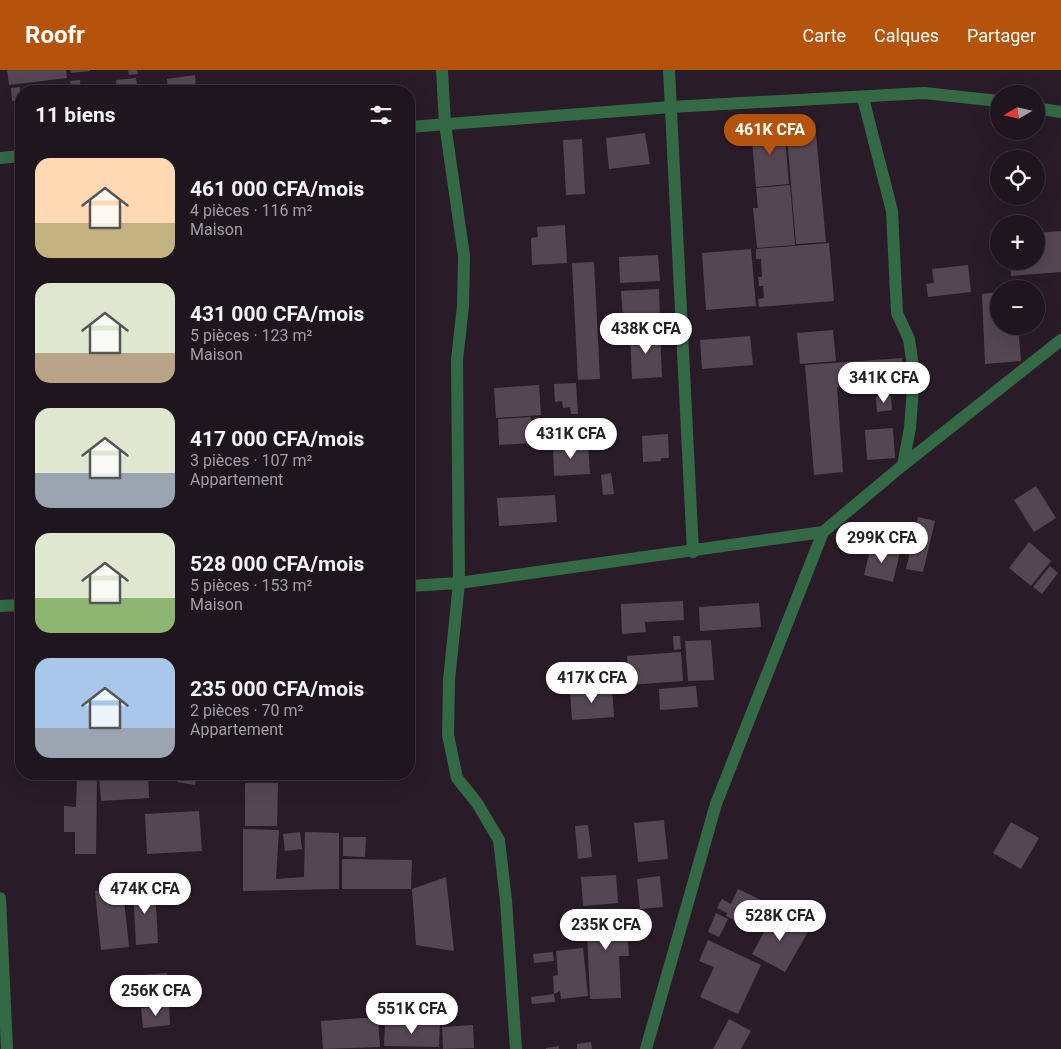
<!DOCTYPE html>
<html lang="fr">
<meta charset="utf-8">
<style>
:root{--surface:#1f151e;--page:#2c222b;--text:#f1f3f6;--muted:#a19fa4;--line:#3c343c;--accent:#b45309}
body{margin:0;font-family:Roboto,sans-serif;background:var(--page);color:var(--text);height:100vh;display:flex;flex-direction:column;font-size:19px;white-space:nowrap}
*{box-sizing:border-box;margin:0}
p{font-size:16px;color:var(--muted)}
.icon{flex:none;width:28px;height:28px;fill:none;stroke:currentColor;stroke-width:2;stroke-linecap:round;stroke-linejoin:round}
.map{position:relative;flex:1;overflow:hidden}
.details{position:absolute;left:15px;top:15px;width:400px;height:695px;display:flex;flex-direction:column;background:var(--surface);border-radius:20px;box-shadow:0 5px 20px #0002,0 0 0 1px var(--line)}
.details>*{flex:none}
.needle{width:32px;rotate:261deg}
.tools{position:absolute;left:990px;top:15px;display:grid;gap:10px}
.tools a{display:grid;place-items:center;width:55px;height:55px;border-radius:50%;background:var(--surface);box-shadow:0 5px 20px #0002,0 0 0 1px var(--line);font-size:25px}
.price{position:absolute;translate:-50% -42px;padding:0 11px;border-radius:18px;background:#fff;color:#222;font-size:16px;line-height:32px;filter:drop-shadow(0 1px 2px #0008)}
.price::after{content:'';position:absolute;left:50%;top:30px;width:15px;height:11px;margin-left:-8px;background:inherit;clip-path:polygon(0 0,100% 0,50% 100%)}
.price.active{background:var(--accent);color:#fff}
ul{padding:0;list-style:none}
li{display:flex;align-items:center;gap:15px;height:125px;padding:0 20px}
li span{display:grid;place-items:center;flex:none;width:140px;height:100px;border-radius:15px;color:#555}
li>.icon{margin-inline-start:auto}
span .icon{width:60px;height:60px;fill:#fffc;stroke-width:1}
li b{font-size:21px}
h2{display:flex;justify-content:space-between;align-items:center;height:60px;padding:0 20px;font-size:21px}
header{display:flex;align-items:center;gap:30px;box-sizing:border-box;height:70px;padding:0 25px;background:var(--accent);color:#fff}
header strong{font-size:24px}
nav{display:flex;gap:28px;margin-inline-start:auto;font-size:18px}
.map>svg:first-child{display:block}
</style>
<header>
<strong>Roofr</strong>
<nav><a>Carte</a><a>Calques</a><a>Partager</a></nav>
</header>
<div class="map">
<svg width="1061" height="979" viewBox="0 0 1061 979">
<rect width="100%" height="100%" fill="#291c28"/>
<g fill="#554654">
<polygon points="7,0 66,0 67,8 9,15"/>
<polygon points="70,0 90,0 90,1 71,3"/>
<polygon points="128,0 137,0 138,4 129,5"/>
<polygon points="195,5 196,21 168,21 167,9"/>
<polygon points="136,8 138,21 117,21 116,10"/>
<polygon points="80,10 81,21 72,21 70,11"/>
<polygon points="66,14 67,21 59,21 58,15"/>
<polygon points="20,17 21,30 12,31 11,18"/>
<polygon points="815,53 826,172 796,174 786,55"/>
<polygon points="784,56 789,114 756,117 751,58"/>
<polygon points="645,63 650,94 609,99 606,68"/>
<polygon points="582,69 585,124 566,125 563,70"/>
<polygon points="790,115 795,175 757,178 753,138 758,138 756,118"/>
<polygon points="565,155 567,193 532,195 531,168 538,167 537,157"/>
<polygon points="1061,161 1061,202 1011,206 1010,191 1036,191 1036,163"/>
<polygon points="829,173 834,231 759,237 758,229 764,228 763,216 759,216 758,207 762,207 761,189 756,189 756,179"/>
<polygon points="751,179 756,236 706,240 702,183"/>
<polygon points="658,185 660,211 620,213 619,187"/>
<polygon points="594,192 600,309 578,310 572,193"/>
<polygon points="968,195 971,222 928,227 926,214 934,213 932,199"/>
<polygon points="659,219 660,247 623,249 621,221"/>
<polygon points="999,222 999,256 1018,256 1021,291 985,294 982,224"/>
<polygon points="833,260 836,291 800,294 797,263"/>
<polygon points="660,261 662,307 632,309 630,262"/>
<polygon points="750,266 753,295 702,299 700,270"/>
<polygon points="902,288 904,312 837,317 843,402 814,405 805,295"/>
<polygon points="576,313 578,344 571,344 570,337 563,338 562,331 555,332 554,314"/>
<polygon points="539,315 541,345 496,348 494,318"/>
<polygon points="891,326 892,340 877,342 876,327"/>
<polygon points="531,347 533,373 499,375 498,349"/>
<polygon points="559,351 560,372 536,374 534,353"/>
<polygon points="568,351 577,351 579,370 569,371"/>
<polygon points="893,358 895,388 867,390 865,360"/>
<polygon points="668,364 669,388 661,388 661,391 643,392 642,366"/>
<polygon points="588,373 590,404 554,406 553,375"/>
<polygon points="611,403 614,424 603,425 601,405"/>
<polygon points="1036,416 1056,448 1034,462 1014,430"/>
<polygon points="555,425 557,452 499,456 497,428"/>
<polygon points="918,447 935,451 923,502 906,499"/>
<polygon points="1029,472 1051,491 1031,516 1009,498"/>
<polygon points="878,477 900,482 893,512 864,505 870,481 877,483"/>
<polygon points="1050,496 1058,503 1042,524 1033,517"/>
<polygon points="683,531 684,550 645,552 646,562 622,564 621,534"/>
<polygon points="759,533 761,557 700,561 699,537"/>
<polygon points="673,566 680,566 681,579 674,580"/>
<polygon points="711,570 714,610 688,611 685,571"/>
<polygon points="681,582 683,611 629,615 627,586"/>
<polygon points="696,616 698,637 660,640 659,619"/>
<polygon points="612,618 614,647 572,650 570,621"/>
<polygon points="77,704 97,704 96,784 75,784 75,762 64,762 64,736 76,737"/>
<polygon points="99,704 148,704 149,728 101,731"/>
<polygon points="178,704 197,704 195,715 177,712"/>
<polygon points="245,713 278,713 277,756 245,756"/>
<polygon points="199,741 202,781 147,784 145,744"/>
<polygon points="664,750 668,789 638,792 634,753"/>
<polygon points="1011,752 1039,768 1021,799 993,783"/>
<polygon points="588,755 592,787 578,789 575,756"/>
<polygon points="243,759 279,760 276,809 304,807 305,762 339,763 339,819 243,821"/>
<polygon points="300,762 302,779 285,781 283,764"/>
<polygon points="343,767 366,767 365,787 343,786"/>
<polygon points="342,789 412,790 411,819 342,819"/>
<polygon points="616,805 618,833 583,836 581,807"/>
<polygon points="660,806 663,837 640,839 637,809"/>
<polygon points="446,807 454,881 416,875 412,819"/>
<polygon points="155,816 158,873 136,875 133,817"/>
<polygon points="123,819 129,877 101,880 95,821"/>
<polygon points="738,819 771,835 758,862 726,846 727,843 717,838 722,829 731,834"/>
<polygon points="626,839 629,886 619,886 621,928 590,929 586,841"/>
<polygon points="775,842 809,860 785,902 752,884"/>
<polygon points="716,843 728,849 719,867 708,862"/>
<polygon points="708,870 761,895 738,944 700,927 714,897 699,891"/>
<polygon points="583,878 588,926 561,929 560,921 554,924 553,906 558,905 556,881"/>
<polygon points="553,882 554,891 534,893 533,884"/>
<polygon points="167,903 169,926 142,928 139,905"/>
<polygon points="554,924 555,932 532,934 531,927"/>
<polygon points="169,936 170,955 143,958 141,938"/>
<polygon points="378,947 380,977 323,979 321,951"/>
<polygon points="729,949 751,961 741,979 713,979"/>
<polygon points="385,953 440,954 439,977 384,976"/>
<polygon points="473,955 474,978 443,979 442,957"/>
<polygon points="591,972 592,979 577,979 577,974"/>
<polygon points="559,976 559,979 546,979 546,978"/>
</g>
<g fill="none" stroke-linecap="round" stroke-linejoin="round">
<g stroke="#346945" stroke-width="12">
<polyline points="442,0 445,54 464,186 463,236 457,290 459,513 449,610 448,665 457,708 477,733 499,770 506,831 516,979"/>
<polyline points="669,0 693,482"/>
<polyline points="863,28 892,141 897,243 909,269 914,304 910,358 903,395"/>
<polyline points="1036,38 1061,42"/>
<polyline points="409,57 671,37 924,23 999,31"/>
<polyline points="0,88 21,86"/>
<polyline points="409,516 459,513 823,462"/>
<polyline points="0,536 21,535"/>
<polyline points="0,828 7,979"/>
<polyline points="646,979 716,734 823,462 903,395 1061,270"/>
</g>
</g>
</svg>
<div class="tools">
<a><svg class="needle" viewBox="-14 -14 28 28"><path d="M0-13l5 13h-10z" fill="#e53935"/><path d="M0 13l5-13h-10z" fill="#a19fa4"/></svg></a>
<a><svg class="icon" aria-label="locate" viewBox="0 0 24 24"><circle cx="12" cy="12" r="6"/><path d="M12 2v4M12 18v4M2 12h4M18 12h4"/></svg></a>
<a>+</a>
<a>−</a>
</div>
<b class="price active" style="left:770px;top:86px">461K CFA</b>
<b class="price" style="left:646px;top:285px">438K CFA</b>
<b class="price" style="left:884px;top:334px">341K CFA</b>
<b class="price" style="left:571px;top:390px">431K CFA</b>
<b class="price" style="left:882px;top:494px">299K CFA</b>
<b class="price" style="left:592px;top:634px">417K CFA</b>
<b class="price" style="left:145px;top:845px">474K CFA</b>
<b class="price" style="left:780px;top:872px">528K CFA</b>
<b class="price" style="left:606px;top:881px">235K CFA</b>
<b class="price" style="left:156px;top:947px">256K CFA</b>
<b class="price" style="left:412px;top:965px">551K CFA</b>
<section class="details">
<h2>11 biens<svg class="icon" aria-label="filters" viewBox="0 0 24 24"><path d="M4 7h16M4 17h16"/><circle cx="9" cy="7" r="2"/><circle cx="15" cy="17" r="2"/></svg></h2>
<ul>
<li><span style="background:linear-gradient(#ffd9b3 65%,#c2b280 0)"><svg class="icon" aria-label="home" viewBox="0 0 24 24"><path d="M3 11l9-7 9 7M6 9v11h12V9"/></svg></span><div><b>461 000 CFA/mois</b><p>4 pièces · 116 m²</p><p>Maison</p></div></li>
<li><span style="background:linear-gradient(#dfe7d0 70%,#b9a48a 0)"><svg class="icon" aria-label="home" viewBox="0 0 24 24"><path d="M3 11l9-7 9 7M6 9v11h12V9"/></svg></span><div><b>431 000 CFA/mois</b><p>5 pièces · 123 m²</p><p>Maison</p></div></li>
<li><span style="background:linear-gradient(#dfe7d0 65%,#9aa5b1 0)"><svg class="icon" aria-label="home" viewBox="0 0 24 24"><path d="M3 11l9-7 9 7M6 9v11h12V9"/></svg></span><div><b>417 000 CFA/mois</b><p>3 pièces · 107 m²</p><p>Appartement</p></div></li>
<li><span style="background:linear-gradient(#dfe7d0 65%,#8fb573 0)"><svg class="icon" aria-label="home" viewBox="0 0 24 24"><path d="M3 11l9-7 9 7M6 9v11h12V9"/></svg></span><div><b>528 000 CFA/mois</b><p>5 pièces · 153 m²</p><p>Maison</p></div></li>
<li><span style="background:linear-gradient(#a9c7e8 70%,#9aa5b1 0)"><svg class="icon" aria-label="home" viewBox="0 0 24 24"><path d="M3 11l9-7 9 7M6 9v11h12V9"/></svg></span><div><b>235 000 CFA/mois</b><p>2 pièces · 70 m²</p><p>Appartement</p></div></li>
</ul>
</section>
</div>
